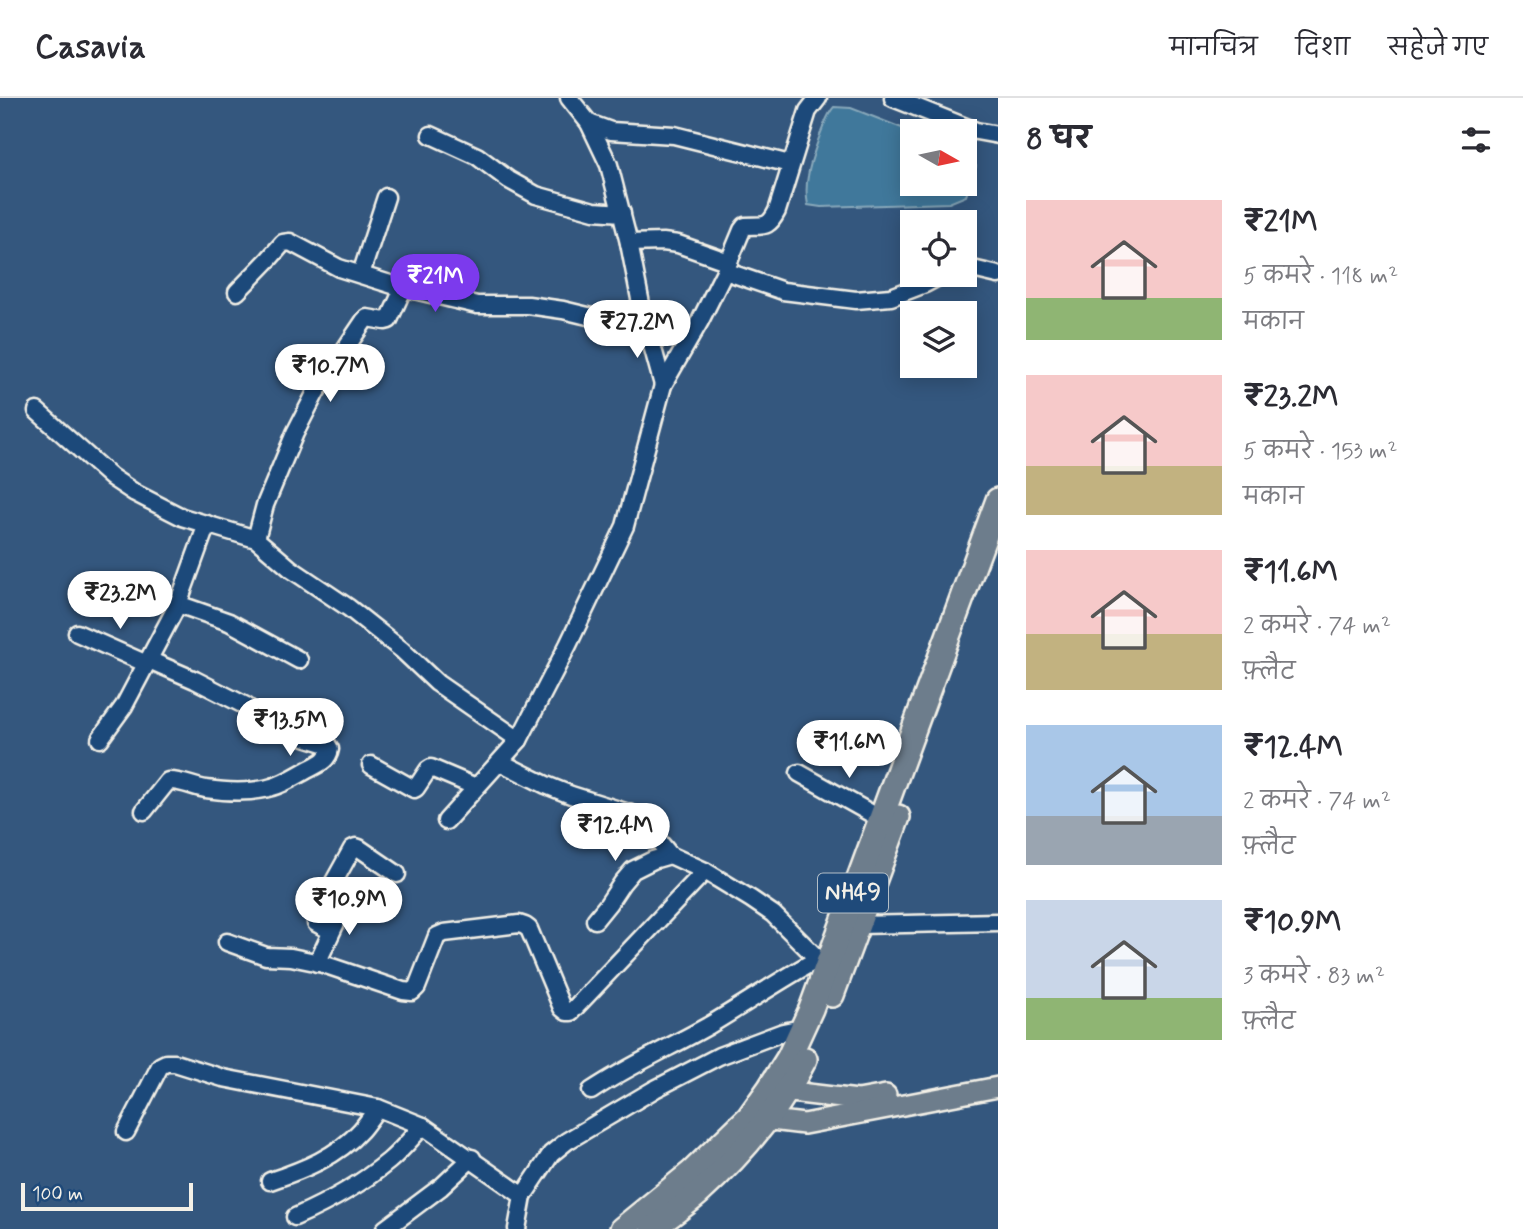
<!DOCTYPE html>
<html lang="hi">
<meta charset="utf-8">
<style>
:root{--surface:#fff;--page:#f2f2f3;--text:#2b2b33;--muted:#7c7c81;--line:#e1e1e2;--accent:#7c3aed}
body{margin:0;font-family:Mynerve,"Playpen Sans Deva",sans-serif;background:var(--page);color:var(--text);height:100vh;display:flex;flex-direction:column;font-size:26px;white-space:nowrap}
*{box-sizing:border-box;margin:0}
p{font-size:23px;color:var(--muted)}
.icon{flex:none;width:38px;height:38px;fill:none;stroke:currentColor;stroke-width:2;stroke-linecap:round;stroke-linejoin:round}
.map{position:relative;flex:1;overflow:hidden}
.details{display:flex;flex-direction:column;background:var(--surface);width:525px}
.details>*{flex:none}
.needle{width:46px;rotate:99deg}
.controls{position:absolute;left:900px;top:21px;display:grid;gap:14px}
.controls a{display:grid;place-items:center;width:77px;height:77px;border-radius:0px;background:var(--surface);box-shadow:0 4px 18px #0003;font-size:35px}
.scale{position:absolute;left:21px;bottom:18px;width:172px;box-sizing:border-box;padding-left:7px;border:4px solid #f4f1e8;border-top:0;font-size:19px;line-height:24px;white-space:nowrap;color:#f4f1e8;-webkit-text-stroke:5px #1f4a7a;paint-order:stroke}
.price{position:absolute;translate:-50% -60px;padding:0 16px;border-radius:24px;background:#fff;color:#222;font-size:23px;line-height:46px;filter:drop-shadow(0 2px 4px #0008)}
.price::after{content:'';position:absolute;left:50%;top:42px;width:21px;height:16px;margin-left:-10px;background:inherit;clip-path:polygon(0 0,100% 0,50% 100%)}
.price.selected{background:var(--accent);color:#fff}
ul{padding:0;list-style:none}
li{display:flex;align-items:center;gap:21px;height:175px;padding:0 28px}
li span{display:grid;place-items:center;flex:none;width:196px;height:140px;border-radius:0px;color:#555}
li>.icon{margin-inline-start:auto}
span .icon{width:84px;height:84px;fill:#fffc;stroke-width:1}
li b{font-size:30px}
h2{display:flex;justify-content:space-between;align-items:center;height:84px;padding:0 28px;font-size:30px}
header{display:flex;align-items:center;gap:42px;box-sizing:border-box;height:98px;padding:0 35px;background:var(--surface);border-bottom:2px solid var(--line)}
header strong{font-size:33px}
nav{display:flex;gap:38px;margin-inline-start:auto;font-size:24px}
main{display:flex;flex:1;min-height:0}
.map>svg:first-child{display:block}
</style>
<header>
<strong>Casavia</strong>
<nav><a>मानचित्र</a><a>दिशा</a><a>सहेजे गए</a></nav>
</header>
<main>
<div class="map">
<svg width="998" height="1131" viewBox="0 0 998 1131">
<rect width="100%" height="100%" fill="#34577e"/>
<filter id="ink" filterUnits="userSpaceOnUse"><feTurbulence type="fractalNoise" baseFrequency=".0143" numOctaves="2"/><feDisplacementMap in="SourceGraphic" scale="14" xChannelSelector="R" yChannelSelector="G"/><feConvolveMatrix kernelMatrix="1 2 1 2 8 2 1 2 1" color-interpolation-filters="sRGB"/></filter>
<g filter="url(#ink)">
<path fill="#40789b" stroke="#88a8ba" stroke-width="2" d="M834 9 851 10 912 34V86H964V57L976 68 966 98 949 105 821 109 808 107C806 97 806 88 808 78 810 64 825 18 834 9Z"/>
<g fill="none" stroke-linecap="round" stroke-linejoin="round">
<g stroke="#f4f1e8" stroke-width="21">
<g id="minor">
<polyline points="569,0 589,25 609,67 629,145 642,211 663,287"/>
<polyline points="893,0 976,33 998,37"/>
<polyline points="589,25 611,33 674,37 790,66"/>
<polyline points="431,37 477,58 509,82 536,97 594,113 622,115"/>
<polyline points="629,145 663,144 678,146 729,164"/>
<polyline points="964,169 998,177"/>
<polyline points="725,173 783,193 856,202 891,199 925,186 942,177"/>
<polyline points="361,176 386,99"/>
<polyline points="237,194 269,161 283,145 290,144 339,170 393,187 477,207 528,207 563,212 617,225 647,226"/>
<polyline points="37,313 111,379 135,395 182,419 256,441 291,471 349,510 402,552 437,585 519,642"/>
<polyline points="256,441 265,407 295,335 316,294 364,223 367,220 385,223 389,222 404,189"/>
<polyline points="178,506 229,524 299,562"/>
<polyline points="77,535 147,566"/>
<polyline points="100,641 124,608 178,506 207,426"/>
<polyline points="500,664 546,687 571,697 638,718 670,757 705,773 751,801 773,816 818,861 827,867"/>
<polyline points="371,667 414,691 416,690 428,672 431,670 476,689"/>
<polyline points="799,675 881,721"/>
<path d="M144 713 168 683C181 682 193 689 206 691 227 694 252 695 272 689 284 686 296 678 307 672 318 666 328 663 330 651L327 646 275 630 246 608 195 582 149 562"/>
<path d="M446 723 519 642 568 547 625 428 663 287 700 223 725 173 742 132 745 128C764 127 768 131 777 113L808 13 818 0"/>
<polyline points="595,822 608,806 622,785 633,772 653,762 670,757"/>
<polyline points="859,827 998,824"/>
<polyline points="331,833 316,825 316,816 352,751 356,749 359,750 397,776"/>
<polyline points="227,844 266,858 291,859 320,865 403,893 412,894 417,889 437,838 444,835 519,826 525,828 529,831 562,910 567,914 571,914 705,773"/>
<polyline points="317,865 349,797"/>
<path d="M591 993C628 968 669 950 708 928 745 906 780 882 818 861"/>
<polyline points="126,1034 160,968 166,965 175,965 223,980 378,1010 423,1028 523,1098"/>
<path d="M270 1083C303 1072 337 1059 361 1032 367 1025 372 1017 378 1010"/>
<path d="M295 1119C329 1104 360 1087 389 1063 401 1053 412 1039 423 1028"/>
<polyline points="385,1131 441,1089 472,1060"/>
<polyline points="517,1131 523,1098 551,1056 567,1043 655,991 719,958 783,934 802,930"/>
</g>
</g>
<g stroke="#f4f1e8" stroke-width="24">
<g id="major">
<polyline points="774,992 858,1002 886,997"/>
<polyline points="754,1020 804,1026 998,989"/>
</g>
</g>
<g stroke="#f4f1e8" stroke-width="28">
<g id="highway">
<polyline points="832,897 898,719"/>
<polyline points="622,1131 692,1074 749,1019 769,991 789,959 811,911 998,402"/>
<path d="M652 1131C668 1119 684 1108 699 1095 742 1056 779 1012 805 961"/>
</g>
</g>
<use href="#minor" stroke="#1f4a7a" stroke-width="16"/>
<use href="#major" stroke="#6d7d8c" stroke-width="19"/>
<use href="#highway" stroke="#6d7d8c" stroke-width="23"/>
</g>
</g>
<g text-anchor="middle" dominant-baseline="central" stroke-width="7" stroke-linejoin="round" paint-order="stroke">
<rect fill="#1f4a7a" stroke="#b4bfc7" stroke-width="2" x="818" y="775.5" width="70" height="39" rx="5"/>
<g font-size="23" font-weight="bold" fill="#f4f1e8">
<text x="853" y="795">NH49</text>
</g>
</g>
</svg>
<div class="controls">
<a><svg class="needle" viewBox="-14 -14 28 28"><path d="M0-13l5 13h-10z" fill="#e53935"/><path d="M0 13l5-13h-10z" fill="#7c7c81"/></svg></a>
<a><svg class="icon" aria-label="locate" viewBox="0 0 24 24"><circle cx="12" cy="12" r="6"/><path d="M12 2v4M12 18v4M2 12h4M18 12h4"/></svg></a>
<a><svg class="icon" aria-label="layers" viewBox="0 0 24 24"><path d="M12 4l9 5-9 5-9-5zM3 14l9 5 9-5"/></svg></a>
</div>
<div class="scale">100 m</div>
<b class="price selected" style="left:435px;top:216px">₹21M</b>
<b class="price" style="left:637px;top:262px">₹27.2M</b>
<b class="price" style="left:330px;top:306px">₹10.7M</b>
<b class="price" style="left:120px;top:533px">₹23.2M</b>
<b class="price" style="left:290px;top:660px">₹13.5M</b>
<b class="price" style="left:849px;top:682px">₹11.6M</b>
<b class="price" style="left:615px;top:765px">₹12.4M</b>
<b class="price" style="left:349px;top:839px">₹10.9M</b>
</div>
<section class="details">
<h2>8 घर<svg class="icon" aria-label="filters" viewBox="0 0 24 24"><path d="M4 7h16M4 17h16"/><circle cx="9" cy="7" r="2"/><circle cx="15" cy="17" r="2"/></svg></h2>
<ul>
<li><span style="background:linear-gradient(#f6c9c9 70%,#8fb573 0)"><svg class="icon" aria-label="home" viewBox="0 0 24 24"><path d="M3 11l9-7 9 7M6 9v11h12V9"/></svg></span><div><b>₹21M</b><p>5 कमरे · 118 m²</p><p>मकान</p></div></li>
<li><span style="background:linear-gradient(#f6c9c9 65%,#c2b280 0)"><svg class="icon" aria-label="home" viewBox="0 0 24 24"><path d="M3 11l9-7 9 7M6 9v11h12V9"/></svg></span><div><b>₹23.2M</b><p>5 कमरे · 153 m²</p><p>मकान</p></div></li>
<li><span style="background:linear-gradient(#f6c9c9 60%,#c2b280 0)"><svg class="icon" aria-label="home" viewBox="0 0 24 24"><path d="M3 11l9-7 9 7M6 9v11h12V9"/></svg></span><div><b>₹11.6M</b><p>2 कमरे · 74 m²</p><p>फ़्लैट</p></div></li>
<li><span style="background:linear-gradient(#a9c7e8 65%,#9aa5b1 0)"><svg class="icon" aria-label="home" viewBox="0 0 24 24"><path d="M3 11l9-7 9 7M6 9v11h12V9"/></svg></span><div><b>₹12.4M</b><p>2 कमरे · 74 m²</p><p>फ़्लैट</p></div></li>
<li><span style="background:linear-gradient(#c9d6e8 70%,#8fb573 0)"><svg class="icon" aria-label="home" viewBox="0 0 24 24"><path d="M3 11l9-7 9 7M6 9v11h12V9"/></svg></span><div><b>₹10.9M</b><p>3 कमरे · 83 m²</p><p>फ़्लैट</p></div></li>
</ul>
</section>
</main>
